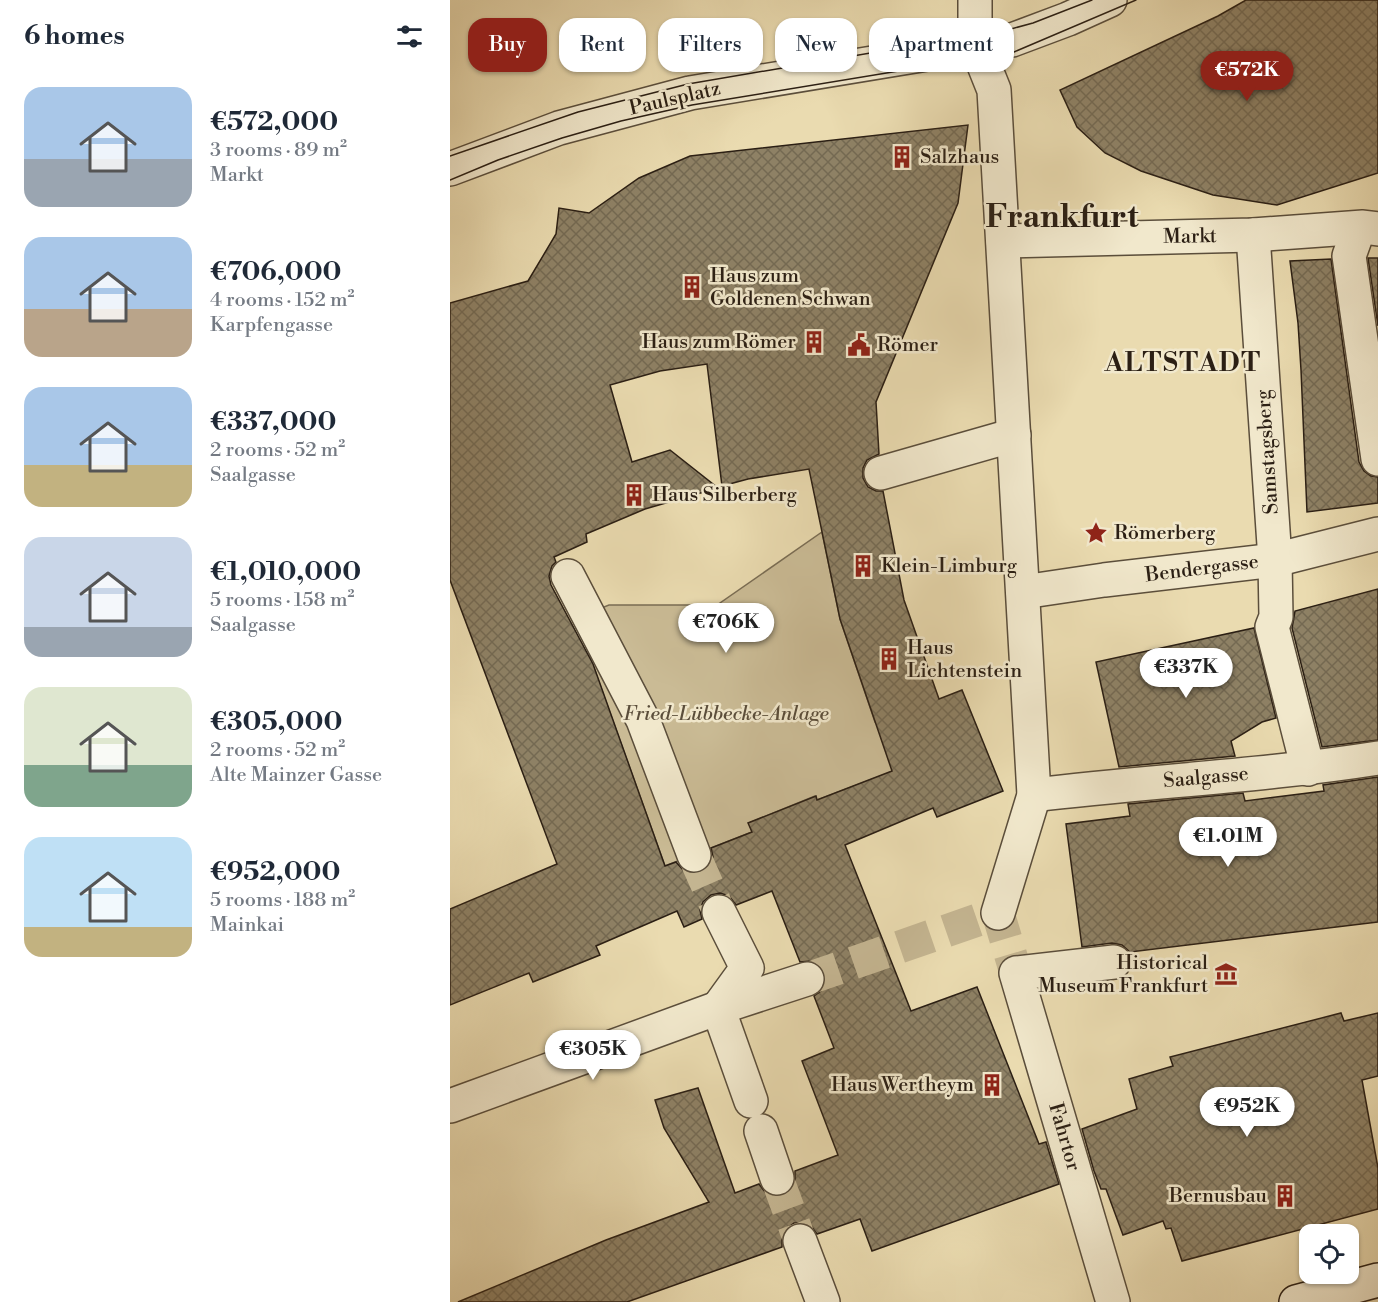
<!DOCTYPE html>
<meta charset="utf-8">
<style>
:root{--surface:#fff;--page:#f2f2f3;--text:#1f2937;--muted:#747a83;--accent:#8f2418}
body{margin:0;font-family:"Libre Bodoni",serif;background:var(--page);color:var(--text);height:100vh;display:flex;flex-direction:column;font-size:22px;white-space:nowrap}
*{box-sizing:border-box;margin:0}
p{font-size:20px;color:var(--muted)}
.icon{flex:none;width:33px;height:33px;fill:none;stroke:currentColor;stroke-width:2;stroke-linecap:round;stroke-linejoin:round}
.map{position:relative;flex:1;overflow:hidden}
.details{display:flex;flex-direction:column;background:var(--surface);width:450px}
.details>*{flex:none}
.top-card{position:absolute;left:18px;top:18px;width:570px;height:54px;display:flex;gap:12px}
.tools{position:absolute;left:849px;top:1224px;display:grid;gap:12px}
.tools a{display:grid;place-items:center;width:60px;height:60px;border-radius:12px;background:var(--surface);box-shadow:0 2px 4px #0004;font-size:30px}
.price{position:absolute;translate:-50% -51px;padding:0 14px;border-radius:21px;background:#fff;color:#222;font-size:20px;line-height:39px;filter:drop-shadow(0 2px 3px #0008)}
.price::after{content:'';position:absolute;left:50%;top:36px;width:18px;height:14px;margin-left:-9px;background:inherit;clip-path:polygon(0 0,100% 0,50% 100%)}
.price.active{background:var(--accent);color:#fff}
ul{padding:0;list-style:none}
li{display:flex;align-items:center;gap:18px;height:150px;padding:0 24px}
li span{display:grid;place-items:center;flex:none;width:168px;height:120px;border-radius:18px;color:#555}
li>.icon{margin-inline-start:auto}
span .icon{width:72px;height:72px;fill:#fffc;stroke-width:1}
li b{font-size:26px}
h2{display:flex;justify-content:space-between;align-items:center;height:72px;padding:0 24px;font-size:26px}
.tag{padding:0 21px;border-radius:18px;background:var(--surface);box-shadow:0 2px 4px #0004;font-size:21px;line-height:54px}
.tag.active{background:var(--accent);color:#fff}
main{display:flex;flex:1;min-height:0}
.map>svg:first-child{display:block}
</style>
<main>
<section class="details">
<h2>6 homes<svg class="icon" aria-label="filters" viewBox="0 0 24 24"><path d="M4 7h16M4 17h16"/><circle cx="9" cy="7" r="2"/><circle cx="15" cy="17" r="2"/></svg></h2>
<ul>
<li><span style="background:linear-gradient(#a9c7e8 60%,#9aa5b1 0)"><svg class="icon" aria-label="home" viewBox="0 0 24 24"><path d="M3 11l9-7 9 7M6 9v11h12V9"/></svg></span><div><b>€572,000</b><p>3 rooms · 89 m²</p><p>Markt</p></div></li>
<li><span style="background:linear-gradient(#a9c7e8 60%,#b9a48a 0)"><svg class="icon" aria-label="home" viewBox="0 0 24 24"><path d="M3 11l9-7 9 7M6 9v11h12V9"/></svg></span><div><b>€706,000</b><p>4 rooms · 152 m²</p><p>Karpfengasse</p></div></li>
<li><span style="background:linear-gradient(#a9c7e8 65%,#c2b280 0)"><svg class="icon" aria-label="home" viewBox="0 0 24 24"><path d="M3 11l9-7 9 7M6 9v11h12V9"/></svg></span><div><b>€337,000</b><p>2 rooms · 52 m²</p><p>Saalgasse</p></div></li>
<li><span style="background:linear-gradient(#c9d6e8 75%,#9aa5b1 0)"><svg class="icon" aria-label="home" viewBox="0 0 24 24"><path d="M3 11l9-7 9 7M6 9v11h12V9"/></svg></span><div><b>€1,010,000</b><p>5 rooms · 158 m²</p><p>Saalgasse</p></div></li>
<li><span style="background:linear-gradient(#dfe7d0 65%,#7fa58c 0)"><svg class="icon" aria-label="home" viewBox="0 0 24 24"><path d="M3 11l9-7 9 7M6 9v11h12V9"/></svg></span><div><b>€305,000</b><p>2 rooms · 52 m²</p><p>Alte Mainzer Gasse</p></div></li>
<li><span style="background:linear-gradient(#bfe0f5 75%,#c2b280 0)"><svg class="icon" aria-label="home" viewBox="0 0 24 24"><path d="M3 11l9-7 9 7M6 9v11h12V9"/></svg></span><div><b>€952,000</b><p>5 rooms · 188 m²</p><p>Mainkai</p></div></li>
</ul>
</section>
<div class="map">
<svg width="928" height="1302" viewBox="0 0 928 1302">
<defs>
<pattern id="building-cross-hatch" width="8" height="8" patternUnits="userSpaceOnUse" patternTransform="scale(1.5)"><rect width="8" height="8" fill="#8e8165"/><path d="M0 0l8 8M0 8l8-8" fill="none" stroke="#746952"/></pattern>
</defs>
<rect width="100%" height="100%" fill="#eadbb0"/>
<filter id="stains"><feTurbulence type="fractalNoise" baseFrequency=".00333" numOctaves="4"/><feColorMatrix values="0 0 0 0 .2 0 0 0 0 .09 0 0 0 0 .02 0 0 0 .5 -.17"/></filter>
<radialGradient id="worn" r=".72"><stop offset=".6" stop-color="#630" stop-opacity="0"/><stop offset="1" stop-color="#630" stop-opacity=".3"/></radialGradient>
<polygon fill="#cabb95" stroke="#7a6d54" stroke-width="1.5" points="372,532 390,619 425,722 465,763 367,800 365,796 299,823 302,832 215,866 126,618 159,605 267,605"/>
<g fill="url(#building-cross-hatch)" stroke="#2b1f14" stroke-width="1.5" fill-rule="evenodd">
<polygon points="796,0 928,0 928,173 827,205 763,195 691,171 655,153 627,127 610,90 768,16"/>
<path d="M518 125 508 203 426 402 429 454 417 460 413 468V478L418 487 426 491H433L454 600 489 699 512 690 553 791 487 817 483 808 395 845 461 1011 527 987 589 1144 596 1142 609 1184 422 1251 410 1219 367 1234 361 1226 354 1223H344L335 1230 332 1237V1247L177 1302H8L156 1240 259 1202 214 1128 205 1100 248 1088 285 1193 309 1184 315 1192 323 1196 334 1195 341 1191 345 1182V1171L388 1155 352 1061 384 1048 364 996 371 991 375 983V974L370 966 361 961 350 962 322 891 286 905 279 896 270 893 261 895 253 902 250 910 252 919 234 927 227 911 146 946 150 955 83 982 79 973 0 1005V909L107 864 0 580V303L78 281 106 234 109 208 139 213 189 178 240 156ZM257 364 272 486 298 479 359 469 390 619 442 771 367 800 366 796 298 823 302 832 261 848 263 857 259 866 251 872 242 874 233 870 226 862 215 866 143 664 101 585 99 576 102 566 106 562 104 557 137 542 136 534 195 509 268 488 220 450 182 462 160 385 210 371Z"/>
<polygon points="918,258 928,258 928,326"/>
<polygon points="881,259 909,462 914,471 921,476 928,477 928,503 857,512 851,370 848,323 840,261"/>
<polygon points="928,589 928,740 872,747 842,628 845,611"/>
<polygon points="804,628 826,718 812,722 781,741 785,756 669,767 646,662"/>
<polygon points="928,777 928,922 680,952 672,945 662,943 632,947 616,824 680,816 678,804 793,793 795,801 874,791 873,785"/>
<polygon points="891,1013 894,1021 928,1013 928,1076 912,1080 928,1168 928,1209 732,1261 721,1228 716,1229 713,1221 673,1235 656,1189 651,1189 644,1171 632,1129 687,1109 679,1079 723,1066 720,1057"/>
</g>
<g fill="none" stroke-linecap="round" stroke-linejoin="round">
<g stroke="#c4b591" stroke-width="33" stroke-dasharray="33 16" stroke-linecap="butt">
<polyline points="244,855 269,912"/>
<polyline points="357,979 548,913 566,973"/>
<polyline points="327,1178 350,1241"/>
</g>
<g stroke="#5b4e3b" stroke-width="36">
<g id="street">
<polyline points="525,22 525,0"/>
<polyline points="534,65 544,90 584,795 548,913"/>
<polyline points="0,169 109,128 240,93 562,40 618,19 660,0"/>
<polyline points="909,228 899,256 928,459"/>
<polyline points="803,235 825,560 826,617 822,627 858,769"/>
<polyline points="553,241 803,235 913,227 928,229"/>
<polyline points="431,473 564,435"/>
<polyline points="118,576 193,720 244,855"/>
<polyline points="573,592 654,580 825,560 928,534"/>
<path d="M584 795C699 781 814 776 928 758"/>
<polyline points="268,1008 297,968 269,912"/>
<polyline points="268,1008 301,1101"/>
<polyline points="0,1106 268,1008 357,979"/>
<polyline points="311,1131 327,1178"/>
<polyline points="350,1241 373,1302"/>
<polyline points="663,1302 566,973 664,962"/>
</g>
</g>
<g stroke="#2b1f14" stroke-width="36">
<polyline id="secondary" points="846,1302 928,1280"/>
</g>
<use href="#street" stroke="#f1e8cc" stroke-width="33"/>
<use href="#secondary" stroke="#f1e8cc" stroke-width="33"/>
<g stroke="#2b1f14" stroke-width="1.5">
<polyline points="0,156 128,112 238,84 561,29 583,23 642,0"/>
<polyline points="0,180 48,160 112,138 171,121 242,105 564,52 686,0"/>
</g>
</g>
<defs>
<g id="building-bare" transform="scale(1.8)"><path d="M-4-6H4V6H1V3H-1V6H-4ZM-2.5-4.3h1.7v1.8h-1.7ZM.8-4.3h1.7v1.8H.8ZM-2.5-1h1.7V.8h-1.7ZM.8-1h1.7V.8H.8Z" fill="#8f2418" stroke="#f1e8cc" stroke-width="2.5" paint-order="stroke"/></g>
<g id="civic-bare" transform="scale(1.8)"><path d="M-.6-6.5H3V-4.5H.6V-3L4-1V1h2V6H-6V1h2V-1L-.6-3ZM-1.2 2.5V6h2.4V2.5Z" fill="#8f2418" stroke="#f1e8cc" stroke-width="2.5" paint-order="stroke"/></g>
<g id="sight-bare" transform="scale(1.8)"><path d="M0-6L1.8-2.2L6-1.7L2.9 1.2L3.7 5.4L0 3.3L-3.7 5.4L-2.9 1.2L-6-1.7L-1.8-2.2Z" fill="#8f2418" stroke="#f1e8cc" stroke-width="2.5" paint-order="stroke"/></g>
<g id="museum-bare" transform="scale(1.8)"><path d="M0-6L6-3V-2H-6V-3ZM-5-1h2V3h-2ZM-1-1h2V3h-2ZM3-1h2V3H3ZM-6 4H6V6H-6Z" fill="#8f2418" stroke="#f1e8cc" stroke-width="2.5" paint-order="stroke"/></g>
</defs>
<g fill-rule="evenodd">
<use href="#building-bare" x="452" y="157"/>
<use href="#building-bare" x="242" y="287"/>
<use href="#building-bare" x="364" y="342"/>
<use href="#civic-bare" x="409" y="345"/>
<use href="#building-bare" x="184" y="495"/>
<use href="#sight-bare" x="646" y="533"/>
<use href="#building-bare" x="413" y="566"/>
<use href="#building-bare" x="439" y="659"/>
<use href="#museum-bare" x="776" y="974"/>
<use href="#building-bare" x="542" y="1085"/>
<use href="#building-bare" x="835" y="1196"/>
</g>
<g text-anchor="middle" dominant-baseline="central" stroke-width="5" stroke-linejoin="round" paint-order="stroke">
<g font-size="20" fill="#2b1f14" stroke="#f1e8cc">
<text transform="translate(225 99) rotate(-13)">Paulsplatz</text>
<text transform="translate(740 237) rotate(-1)">Markt</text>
<text transform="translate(818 452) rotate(-94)">Samstagsberg</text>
<text transform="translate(752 569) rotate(-7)">Bendergasse</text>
<text transform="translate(756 778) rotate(-5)">Saalgasse</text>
<text transform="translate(614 1137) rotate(74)">Fahrtor</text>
</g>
<g font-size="20" fill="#2b1f14" stroke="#f1e8cc" text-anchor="start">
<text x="470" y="157">Salzhaus</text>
<text x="260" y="276">Haus zum<tspan x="260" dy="23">Goldenen Schwan</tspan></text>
<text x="346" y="342" text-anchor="end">Haus zum Römer</text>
<text x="427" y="345">Römer</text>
<text x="202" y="495">Haus Silberberg</text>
<text x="664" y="533">Römerberg</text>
<text x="431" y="566">Klein-Limburg</text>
<text x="457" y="648">Haus<tspan x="457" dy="23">Lichtenstein</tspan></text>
<text x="758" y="963" text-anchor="end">Historical<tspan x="758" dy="23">Museum Frankfurt</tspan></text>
<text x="524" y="1085" text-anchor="end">Haus Wertheym</text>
<text x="817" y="1196" text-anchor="end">Bernusbau</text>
</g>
<g font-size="20" font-style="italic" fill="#5b4e3b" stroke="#f1e8cc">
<text x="276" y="714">Fried-Lübbecke-Anlage</text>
</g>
<g font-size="26" font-weight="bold" letter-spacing="1.5" fill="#2b1f14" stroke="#f1e8cc">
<text x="733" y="363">ALTSTADT</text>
</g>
<g font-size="32" font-weight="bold" fill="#2b1f14" stroke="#f1e8cc">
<text x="612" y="217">Frankfurt</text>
</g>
</g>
<rect width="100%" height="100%" filter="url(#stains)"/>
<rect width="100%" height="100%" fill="url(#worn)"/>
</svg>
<div class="tools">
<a><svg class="icon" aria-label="locate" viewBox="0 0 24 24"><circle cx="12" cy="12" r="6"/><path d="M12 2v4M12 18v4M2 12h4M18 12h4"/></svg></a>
</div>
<b class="price active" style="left:797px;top:102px">€572K</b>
<b class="price" style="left:276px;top:654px">€706K</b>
<b class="price" style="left:736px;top:699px">€337K</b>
<b class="price" style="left:778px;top:868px">€1.01M</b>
<b class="price" style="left:143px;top:1081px">€305K</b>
<b class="price" style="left:797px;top:1138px">€952K</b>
<div class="top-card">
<a class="tag active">Buy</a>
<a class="tag">Rent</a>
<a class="tag">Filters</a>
<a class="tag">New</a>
<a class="tag">Apartment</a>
</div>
</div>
</main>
